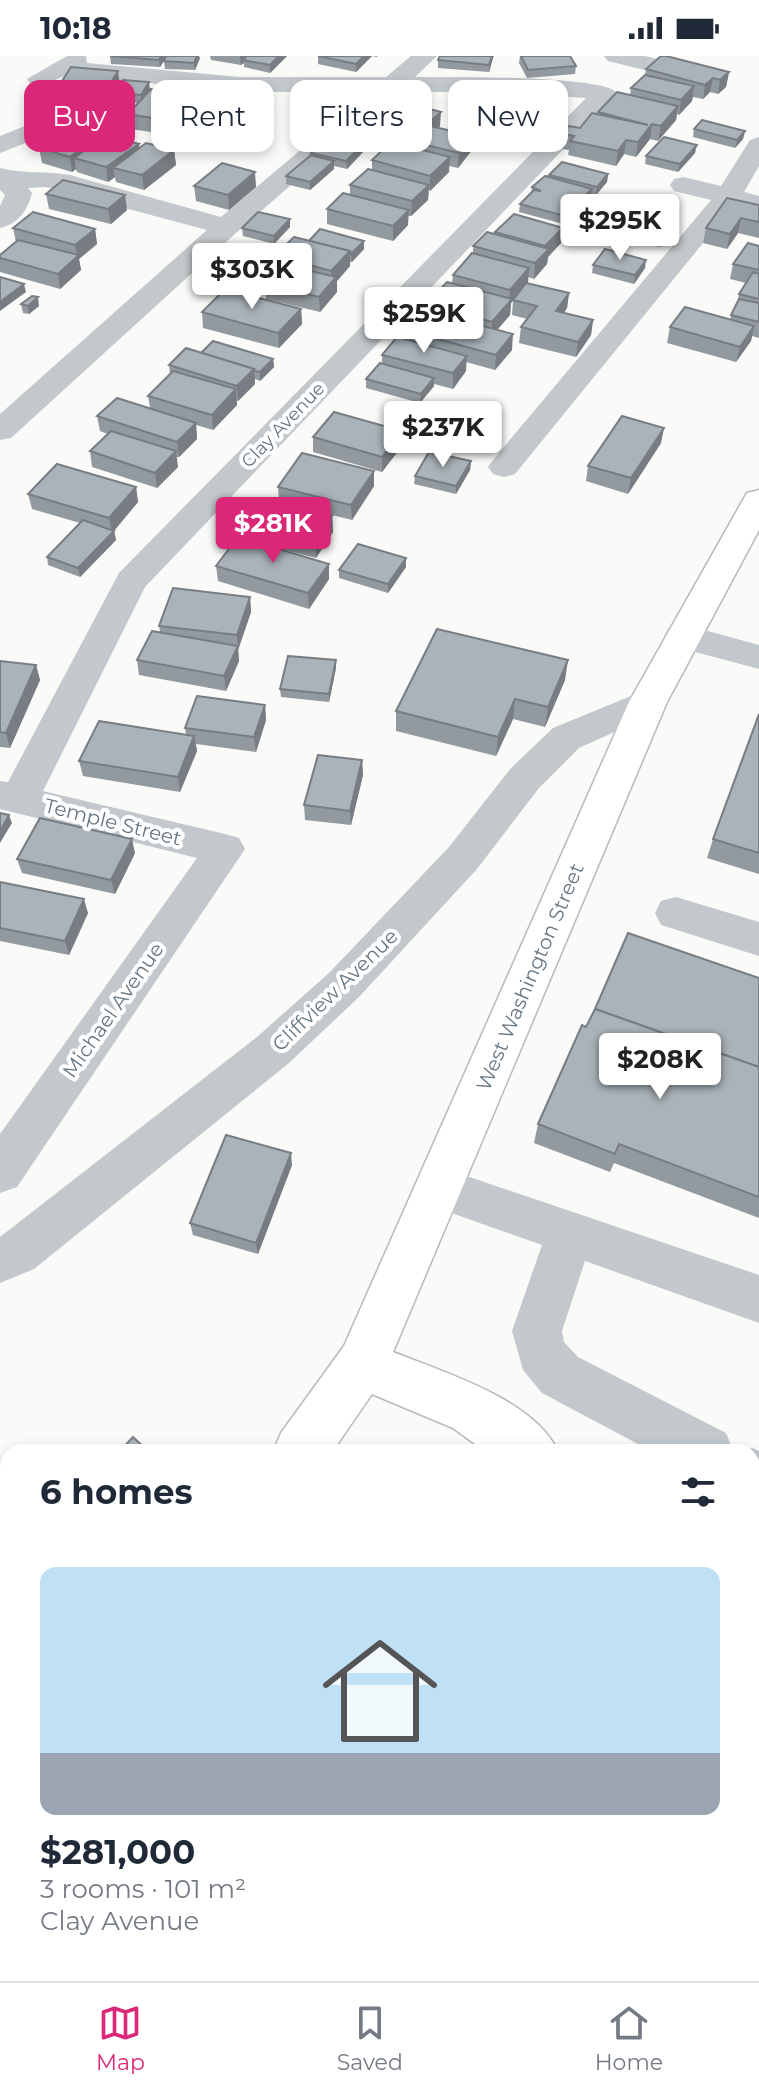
<!DOCTYPE html>
<meta charset="utf-8">
<style>
:root{--surface:#fff;--page:#f2f2f3;--text:#1f2937;--muted:#747a83;--line:#e0e1e3;--accent:#db2777}
body{margin:0;font-family:Montserrat,sans-serif;background:var(--page);color:var(--text);height:100vh;display:flex;flex-direction:column;font-size:30px;white-space:nowrap}
*{box-sizing:border-box;margin:0}
p{font-size:26px;color:var(--muted)}
.icon{flex:none;width:44px;height:44px;fill:none;stroke:currentColor;stroke-width:2;stroke-linecap:round;stroke-linejoin:round}
.map{position:relative;flex:1;overflow:hidden}
.sheet{position:absolute;left:0px;top:1388px;width:760px;height:538px;display:flex;flex-direction:column;background:var(--surface);border-radius:24px 24px 0 0;box-shadow:0 4px 12px #0003}
.sheet>*{flex:none}
.top-card{position:absolute;left:24px;top:24px;width:712px;height:72px;display:flex;gap:16px}
.price{position:absolute;translate:-50% -68px;padding:0 18px;border-radius:8px;background:#fff;color:#222;font-size:26px;line-height:52px;filter:drop-shadow(0 2px 4px #0008)}
.price::after{content:'';position:absolute;left:50%;top:48px;width:24px;height:18px;margin-left:-12px;background:inherit;clip-path:polygon(0 0,100% 0,50% 100%)}
.price.selected{background:var(--accent);color:#fff}
ul{padding:0;list-style:none}
li{display:grid;align-content:center;gap:16px;height:424px;padding:0 40px}
li+li{border-top:2px solid var(--line)}
li span{display:grid;place-items:center;height:248px;border-radius:16px;color:#555}
li>.icon{margin-inline-start:auto}
span .icon{width:144px;height:144px;fill:#fffc;stroke-width:1}
li b{font-size:34px}
h2{display:flex;justify-content:space-between;align-items:center;height:96px;padding:0 40px;font-size:34px}
.pill{padding:0 28px;border-radius:16px;background:var(--surface);box-shadow:0 4px 12px #0003;font-size:28px;line-height:72px}
.pill.selected{background:var(--accent);color:#fff}
.status{display:flex;justify-content:space-between;align-items:center;height:56px;padding:0 40px;background:var(--surface);direction:ltr}
.status svg{height:22px;fill:currentColor}
.tab-bar{display:flex;justify-content:space-around;align-items:center;height:112px;border-top:2px solid var(--line);background:var(--surface);font-size:22px;color:var(--muted)}
.tab-bar a{display:grid;justify-items:center;gap:4px}
.tab-bar .selected{color:var(--accent)}
.map>svg:first-child{display:block}
</style>
<div class="status"><b>10:18</b><svg viewBox="0 0 49 12"><path d="M0 12V9h3v3zM5 12V6h3v6zM10 12V3h3v9zM15 12V0h3v12zM26 1h20v11H26zM47 4h2v5h-2z"/></svg></div>
<div class="map">
<svg width="759" height="1925" viewBox="0 0 759 1925">
<rect width="100%" height="100%" fill="#fafaf8"/>
<g fill="none" stroke-linecap="round" stroke-linejoin="round">
<g stroke="#b5babe" stroke-width="3">
<g id="major">
<path d="M759 434V474L667 646 393 1296C443 1316 536 1344 558 1396H486L453 1372 372 1338 332 1396H273L281 1377 344 1290 629 646 743 444 747 437Z"/>
<polygon points="752,1519 759,1522 759,1579 752,1576"/>
<polygon points="8,1734 8,1801 0,1805 0,1738"/>
</g>
</g>
<g fill="#c3c8cc" fill-rule="evenodd">
<path d="M67 0H86L87 7 240 21H386L411 0H437L415 21C444 21 605 19 617 37L145 531 43 735 225 778 239 782 245 793 17 1131 0 1137V1078L197 802 0 753V725L8 726 119 517 586 42 491 36H398L236 177 11 382 0 384V358L207 174 46 131 28 132 32 137C28 154 18 168 0 172V150L5 139 0 134V112C22 118 46 115 70 119L221 161 369 36H240L66 19 53 25 75 59 69 70 0 97V80L50 60 27 23Z"/>
<polygon points="604,0 645,0 669,6 673,11 661,18 608,5"/>
<polygon points="759,81 759,110 744,136 759,140 759,152 734,149 515,418 504,421 493,418 488,411 493,404 711,144 674,135 670,129 674,123 683,121 721,130 750,84"/>
<polygon points="682,568 759,589 759,613 669,589 664,580 669,571"/>
<polygon points="648,633 661,637 667,646 661,655 579,692 539,732 477,813 359,941 289,1007 34,1213 0,1227 0,1181 257,981 329,917 449,791 511,712 553,672"/>
<polygon points="676,841 759,866 759,900 661,869 655,857 661,845"/>
<polygon points="440,1111 759,1219 759,1267 585,1205 562,1275 564,1286 578,1301 726,1377 734,1396 653,1396 542,1337 523,1314 512,1275 542,1189 423,1147 416,1132 423,1117"/>
<polygon points="752,1392 759,1395 759,1450 752,1447 752,1396 743,1396"/>
<polygon points="532,1918 598,1918 601,1925 532,1925"/>
</g>
<use href="#major" fill="#fff" fill-rule="evenodd"/>
</g>
<g fill="#929a9f">
<polygon points="110,0 200,2 195,14 165,13 164,5 160,11 111,8"/>
<polygon points="210,0 287,0 270,17 244,11 244,7 241,9 211,4"/>
<polygon points="318,0 378,0 377,1 372,0 356,16 318,8"/>
<polygon points="520,0 570,0 576,10 575,18 527,22 519,7"/>
<polygon points="493,2 489,16 438,12 438,4"/>
<polygon points="646,13 729,16 726,31 718,38 710,36 703,43 693,41 692,45 679,59 677,58 676,64 658,85 650,83 636,101 624,98 616,110 568,99 569,94 562,93 563,78 580,72 598,58 598,56 630,39 631,32 645,19"/>
<polygon points="62,25 120,29 150,33 148,36 193,50 226,41 253,43 241,54 237,53 237,57 213,82 182,77 181,68 172,79 130,73 128,58 138,47 116,45 115,37 117,33 107,50 80,48 78,41 65,40"/>
<polygon points="359,50 440,70 439,72 473,80 472,94 458,112 449,110 449,116 430,135 429,134 428,144 411,160 408,160 408,169 393,185 327,168 327,153 350,139 350,129 372,114 372,104 405,90 405,84 410,79 359,65"/>
<polygon points="694,73 745,75 743,83 735,92 693,81"/>
<polygon points="102,82 140,91 174,94 176,109 144,134 116,126 115,121 108,126 77,116 76,113 72,116 42,107 39,92"/>
<polygon points="365,94 347,113 334,110 334,113 310,134 286,128 286,120 311,99 311,97"/>
<polygon points="695,97 678,116 645,108 646,100"/>
<polygon points="608,118 607,126 596,139 591,138 591,141 584,148 584,156 571,170 519,156 520,148 531,137 532,131 549,121 549,119"/>
<polygon points="194,130 256,131 229,154 196,145"/>
<polygon points="46,138 127,154 111,168 49,153"/>
<polygon points="759,149 759,182 738,177 727,193 703,187 706,172"/>
<polygon points="290,171 274,188 243,180 242,172"/>
<polygon points="13,172 95,173 97,188 79,203 81,214 60,233 0,216 0,199 16,186"/>
<polygon points="563,172 561,187 548,201 547,208 534,223 528,221 528,227 569,237 567,252 564,257 593,264 591,279 576,301 519,287 521,271 527,263 512,259 513,245 511,247 510,259 497,274 512,294 495,314 466,306 466,315 453,333 434,328 434,330 420,347 366,332 366,323 382,307 382,299 405,283 405,274 427,255 427,247 452,227 453,219 473,198 473,190 495,178 495,176"/>
<polygon points="631,175 669,179 660,191 630,183"/>
<polygon points="309,185 364,193 352,206 350,206 350,210 337,225 337,236 320,256 266,243 265,228 276,214 275,199"/>
<polygon points="759,190 759,282 752,280 751,285 736,306 667,287 670,271 730,263 737,248 739,238 746,227 730,223 733,208"/>
<polygon points="593,209 645,212 634,228 592,217"/>
<polygon points="21,248 39,250 29,258 23,257"/>
<polygon points="301,253 302,268 279,292 203,272 202,256"/>
<polygon points="201,297 273,303 274,311 260,325 255,323 255,328 238,345 237,345 237,349 213,374 196,369 197,383 179,401 176,401 178,411 157,432 92,411 90,395 108,378 100,375 97,360 150,352 148,340 170,318 169,309"/>
<polygon points="313,381 402,390 382,416 313,396"/>
<polygon points="661,387 628,438 586,425 588,410"/>
<polygon points="471,405 470,414 456,438 414,428 415,420"/>
<polygon points="374,430 352,464 279,446 278,431"/>
<polygon points="136,431 138,446 114,475 116,484 80,521 48,509 47,501 80,467 32,453 28,438"/>
<polygon points="332,460 333,476 316,502 256,487 255,471"/>
<polygon points="406,502 406,511 388,537 339,522 339,514"/>
<polygon points="329,508 329,523 309,553 218,525 216,510"/>
<polygon points="250,541 251,556 238,594 239,605 226,635 139,619 137,604 160,576 159,570"/>
<polygon points="0,605 36,609 40,624 10,692 0,691"/>
<polygon points="336,612 329,646 281,641 280,633"/>
<polygon points="565,624 545,671 513,663 496,700 396,675 396,655"/>
<polygon points="265,649 266,664 256,696 196,688 197,695 180,736 83,720 79,705 186,679 185,672"/>
<polygon points="759,658 759,818 707,802 713,783"/>
<polygon points="362,704 363,719 351,769 305,764 304,749"/>
<polygon points="135,797 115,838 22,817 17,803"/>
<polygon points="0,826 88,857 69,899 0,885"/>
<polygon points="759,922 759,1162 614,1107 610,1116 534,1087 538,1068 586,971"/>
<polygon points="292,1109 258,1198 193,1179 190,1167"/>
<polygon points="754,1672 759,1674 759,1843 752,1840 752,1674"/>
</g>
<g fill="#777d82">
<polygon points="161,0 167,0 160,11 159,4"/>
<polygon points="197,0 199,0 200,2 195,14 194,7"/>
<polygon points="240,0 251,0 243,4 244,7 241,9"/>
<polygon points="279,0 287,0 270,17 270,9"/>
<polygon points="364,0 372,0 356,16 356,8"/>
<polygon points="492,0 494,0 493,2 489,16 489,9"/>
<polygon points="118,15 120,29 107,50 105,36"/>
<polygon points="729,16 726,31 718,38 720,24"/>
<polygon points="713,22 710,36 703,43 705,29"/>
<polygon points="149,26 150,33 142,47 141,39"/>
<polygon points="694,30 692,45 679,59 681,44"/>
<polygon points="252,36 253,43 241,54 240,46"/>
<polygon points="192,39 193,54 181,62 181,68 172,79 170,65"/>
<polygon points="236,42 237,57 213,82 212,68"/>
<polygon points="678,50 676,64 658,85 661,70"/>
<polygon points="441,56 440,70 426,83 426,69"/>
<polygon points="652,68 650,83 636,101 638,86"/>
<polygon points="745,75 743,83 735,92 737,84"/>
<polygon points="102,78 104,93 74,102 76,113 72,116 70,101"/>
<polygon points="473,80 472,94 458,112 459,97"/>
<polygon points="626,84 624,98 616,110 618,95"/>
<polygon points="365,86 365,94 347,113 346,105"/>
<polygon points="139,88 141,103 113,112 115,121 108,126 106,111"/>
<polygon points="697,89 695,97 678,116 680,108"/>
<polygon points="174,94 176,109 144,134 142,119"/>
<polygon points="450,101 449,116 430,135 430,120"/>
<polygon points="334,105 334,113 310,134 310,126"/>
<polygon points="255,116 256,131 229,154 228,139"/>
<polygon points="608,118 607,126 596,139 597,131"/>
<polygon points="429,129 428,144 411,160 412,145"/>
<polygon points="592,133 591,141 578,154 578,146"/>
<polygon points="125,139 127,154 111,168 108,153"/>
<polygon points="585,148 584,156 571,170 572,162"/>
<polygon points="409,154 408,169 393,185 393,170"/>
<polygon points="741,162 738,177 727,193 730,178"/>
<polygon points="290,163 290,171 274,188 274,180"/>
<polygon points="670,171 669,179 660,191 661,183"/>
<polygon points="563,172 561,187 548,201 547,208 534,223 535,207 544,198 545,190"/>
<polygon points="95,173 97,188 79,203 81,214 60,233 58,218 77,201 75,189"/>
<polygon points="364,185 364,193 352,206 351,198"/>
<polygon points="350,195 350,210 337,225 337,236 320,256 319,241 332,227 331,215"/>
<polygon points="646,204 645,212 634,228 635,219"/>
<polygon points="529,212 528,228 511,247 510,259 491,281 492,266 509,246 510,234"/>
<polygon points="24,228 26,236 0,255 0,246"/>
<polygon points="569,237 567,252 554,270 556,255"/>
<polygon points="38,241 39,250 29,258 28,250"/>
<polygon points="301,253 302,268 279,292 278,277"/>
<polygon points="593,264 591,279 576,301 578,286"/>
<polygon points="754,270 751,285 736,306 740,291"/>
<polygon points="513,278 512,294 495,314 496,299"/>
<polygon points="467,300 466,315 453,333 453,317"/>
<polygon points="273,303 274,311 260,325 260,316"/>
<polygon points="254,313 255,328 238,345 237,330"/>
<polygon points="434,322 434,330 420,347 421,338"/>
<polygon points="236,333 237,349 213,374 212,359"/>
<polygon points="196,367 197,383 179,401 177,386"/>
<polygon points="664,372 661,387 628,438 631,422"/>
<polygon points="402,375 402,390 382,416 382,401"/>
<polygon points="176,395 178,411 157,432 155,417"/>
<polygon points="471,405 470,414 456,438 456,430"/>
<polygon points="374,415 374,430 352,464 351,449"/>
<polygon points="136,431 138,446 112,477 109,462"/>
<polygon points="332,460 333,476 316,502 316,486"/>
<polygon points="114,475 116,484 80,521 78,512"/>
<polygon points="406,502 406,511 388,537 388,528"/>
<polygon points="329,508 329,523 309,553 308,537"/>
<polygon points="250,541 251,556 238,594 237,579"/>
<polygon points="238,590 239,605 226,635 224,620"/>
<polygon points="336,604 336,612 329,646 329,638"/>
<polygon points="568,604 565,624 545,671 548,651"/>
<polygon points="36,609 40,624 10,692 6,677"/>
<polygon points="515,643 513,663 496,700 498,681"/>
<polygon points="265,649 266,664 256,696 254,681"/>
<polygon points="194,680 197,695 180,736 178,721"/>
<polygon points="362,704 363,719 351,769 350,755"/>
<polygon points="9,759 12,767 0,787 0,775"/>
<polygon points="132,783 135,797 115,838 111,824"/>
<polygon points="84,843 88,857 69,899 65,885"/>
<polygon points="291,1097 292,1109 258,1198 256,1187"/>
</g>
<g fill="#aab3b9" stroke="#777d82" stroke-width="2">
<polygon points="110,0 161,0 159,4"/>
<polygon points="166,0 197,0 194,7 164,5"/>
<polygon points="247,0 279,0 270,9 243,4"/>
<polygon points="318,0 364,0 356,8"/>
<polygon points="440,0 492,0 489,9 438,4"/>
<polygon points="521,0 570,0 576,10 528,14"/>
<polygon points="661,0 666,0 729,16 720,24 713,22 705,29 646,13"/>
<polygon points="71,11 118,15 105,36 77,34 82,27 62,25"/>
<polygon points="645,19 694,30 681,44 631,32"/>
<polygon points="123,24 149,26 141,39 115,37"/>
<polygon points="236,32 252,36 240,46 236,45 236,42 226,41"/>
<polygon points="151,33 192,39 170,65 128,58"/>
<polygon points="617,36 678,50 661,70 652,68 638,86 626,84 618,95 570,85 574,80 563,78 569,70 580,72 592,57 648,69 598,56"/>
<polygon points="206,37 236,42 212,68 181,62"/>
<polygon points="374,38 441,56 426,69 359,50"/>
<polygon points="702,64 745,75 737,84 694,73"/>
<polygon points="422,68 473,80 459,97 405,84"/>
<polygon points="71,70 102,78 70,101 39,92"/>
<polygon points="331,78 365,86 346,105 311,97"/>
<polygon points="107,79 139,88 106,111 74,102"/>
<polygon points="664,81 697,89 680,108 646,100"/>
<polygon points="391,86 450,101 430,120 372,104"/>
<polygon points="146,87 174,94 142,119 113,112"/>
<polygon points="311,99 334,105 310,126 286,120"/>
<polygon points="562,106 608,118 597,131 549,119"/>
<polygon points="222,107 255,116 228,139 194,130"/>
<polygon points="368,113 429,129 412,145 350,129"/>
<polygon points="545,120 592,133 578,146 585,148 572,162 520,148 534,134 541,135 532,131"/>
<polygon points="63,124 125,139 108,153 46,138"/>
<polygon points="343,137 409,154 393,170 327,153"/>
<polygon points="727,142 759,149 759,166 741,162 730,178 706,172"/>
<polygon points="33,156 95,173 75,189 13,172"/>
<polygon points="258,156 290,163 274,180 242,172"/>
<polygon points="514,158 563,172 545,190 495,176"/>
<polygon points="640,164 670,171 661,183 631,175"/>
<polygon points="320,173 364,185 351,198 350,198 350,195 309,185"/>
<polygon points="487,176 549,193 535,207 473,190"/>
<polygon points="294,181 350,195 331,215 275,199"/>
<polygon points="18,184 79,199 58,218 0,202 0,199"/>
<polygon points="748,187 759,190 759,214 733,208"/>
<polygon points="605,193 646,204 635,219 593,209"/>
<polygon points="472,197 529,212 510,234 453,219"/>
<polygon points="282,208 336,221 319,241 265,228"/>
<polygon points="753,216 759,218 759,243 739,238"/>
<polygon points="0,221 24,228 0,246"/>
<polygon points="447,226 512,243 492,266 427,247"/>
<polygon points="526,227 569,237 556,255 593,264 578,286 521,271 537,250 513,244"/>
<polygon points="225,233 301,253 278,277 202,256"/>
<polygon points="32,240 38,241 28,250 21,248"/>
<polygon points="739,243 759,247 759,266 731,259"/>
<polygon points="685,251 754,270 740,291 670,271"/>
<polygon points="423,254 513,278 496,299 405,274"/>
<polygon points="397,281 467,300 453,317 382,299"/>
<polygon points="213,285 273,303 260,316 254,315 254,313 201,297"/>
<polygon points="186,292 254,313 237,330 169,309"/>
<polygon points="380,307 434,322 421,338 366,323"/>
<polygon points="173,315 236,333 212,359 148,340"/>
<polygon points="117,342 196,367 177,386 97,360"/>
<polygon points="334,356 402,375 382,401 313,381"/>
<polygon points="622,360 664,372 631,422 588,410"/>
<polygon points="111,375 176,395 155,417 90,395"/>
<polygon points="429,396 471,405 456,430 415,420"/>
<polygon points="302,397 374,415 351,449 278,431"/>
<polygon points="57,408 136,431 109,462 28,438"/>
<polygon points="273,445 332,460 316,486 255,471"/>
<polygon points="83,464 114,475 78,512 47,501"/>
<polygon points="238,481 329,508 308,537 216,510"/>
<polygon points="358,488 406,502 388,528 339,514"/>
<polygon points="173,532 250,541 237,579 159,570"/>
<polygon points="437,573 568,604 548,651 515,643 498,681 396,655"/>
<polygon points="152,575 238,590 224,620 137,604"/>
<polygon points="288,600 336,604 329,638 280,633"/>
<polygon points="0,605 36,609 6,677 0,676"/>
<polygon points="197,640 265,649 254,681 185,672"/>
<polygon points="759,658 759,797 713,783"/>
<polygon points="99,665 194,680 178,721 79,705"/>
<polygon points="318,699 362,704 350,755 304,749"/>
<polygon points="0,757 9,759 0,775"/>
<polygon points="40,762 132,783 111,824 17,803"/>
<polygon points="0,826 84,843 65,885 0,872"/>
<polygon points="628,877 759,922 759,1011 595,953"/>
<polygon points="595,953 759,1011 759,1141 619,1088 615,1098 538,1068 582,969 586,971"/>
<polygon points="226,1079 291,1097 256,1187 190,1167"/>
<polygon points="133,1381 149,1396 119,1396"/>
<polygon points="754,1672 759,1674 759,1837 752,1834 752,1683"/>
</g>
<g text-anchor="middle" dominant-baseline="central" stroke-width="8" stroke-linejoin="round" paint-order="stroke">
<g font-size="18" fill="#657683" stroke="#fff">
<text transform="translate(283 369) rotate(-46)">Clay Avenue</text>
</g>
<g font-size="20" fill="#657683" stroke="#fff">
<text transform="translate(113 766) rotate(14)">Temple Street</text>
<text transform="translate(530 921) rotate(-67)">West Washington Street</text>
<text transform="translate(335 934) rotate(-44)">Cliffview Avenue</text>
<text transform="translate(113 954) rotate(-55)">Michael Avenue</text>
</g>
</g>
</svg>
<b class="price" style="left:620px;top:206px">$295K</b>
<b class="price" style="left:252px;top:255px">$303K</b>
<b class="price" style="left:424px;top:299px">$259K</b>
<b class="price" style="left:443px;top:413px">$237K</b>
<b class="price selected" style="left:273px;top:509px">$281K</b>
<b class="price" style="left:660px;top:1045px">$208K</b>
<div class="top-card">
<a class="pill selected">Buy</a>
<a class="pill">Rent</a>
<a class="pill">Filters</a>
<a class="pill">New</a>
</div>
<section class="sheet">
<h2>6 homes<svg class="icon" aria-label="filters" viewBox="0 0 24 24"><path d="M4 7h16M4 17h16"/><circle cx="9" cy="7" r="2"/><circle cx="15" cy="17" r="2"/></svg></h2>
<ul>
<li><span style="background:linear-gradient(#bfe0f5 75%,#9aa5b1 0)"><svg class="icon" aria-label="home" viewBox="0 0 24 24"><path d="M3 11l9-7 9 7M6 9v11h12V9"/></svg></span><div><b>$281,000</b><p>3 rooms · 101 m²</p><p>Clay Avenue</p></div></li>
</ul>
</section>
</div>
<nav class="tab-bar">
<a class="selected"><svg class="icon" aria-label="map" viewBox="0 0 24 24"><path d="M3 6l6-2 6 2 6-2v14l-6 2-6-2-6 2zM9 4v14M15 6v14"/></svg>Map</a>
<a><svg class="icon" aria-label="saved" viewBox="0 0 24 24"><path d="M7 4h10v16l-5-4-5 4z"/></svg>Saved</a>
<a><svg class="icon" aria-label="home" viewBox="0 0 24 24"><path d="M3 11l9-7 9 7M6 9v11h12V9"/></svg>Home</a>
</nav>
